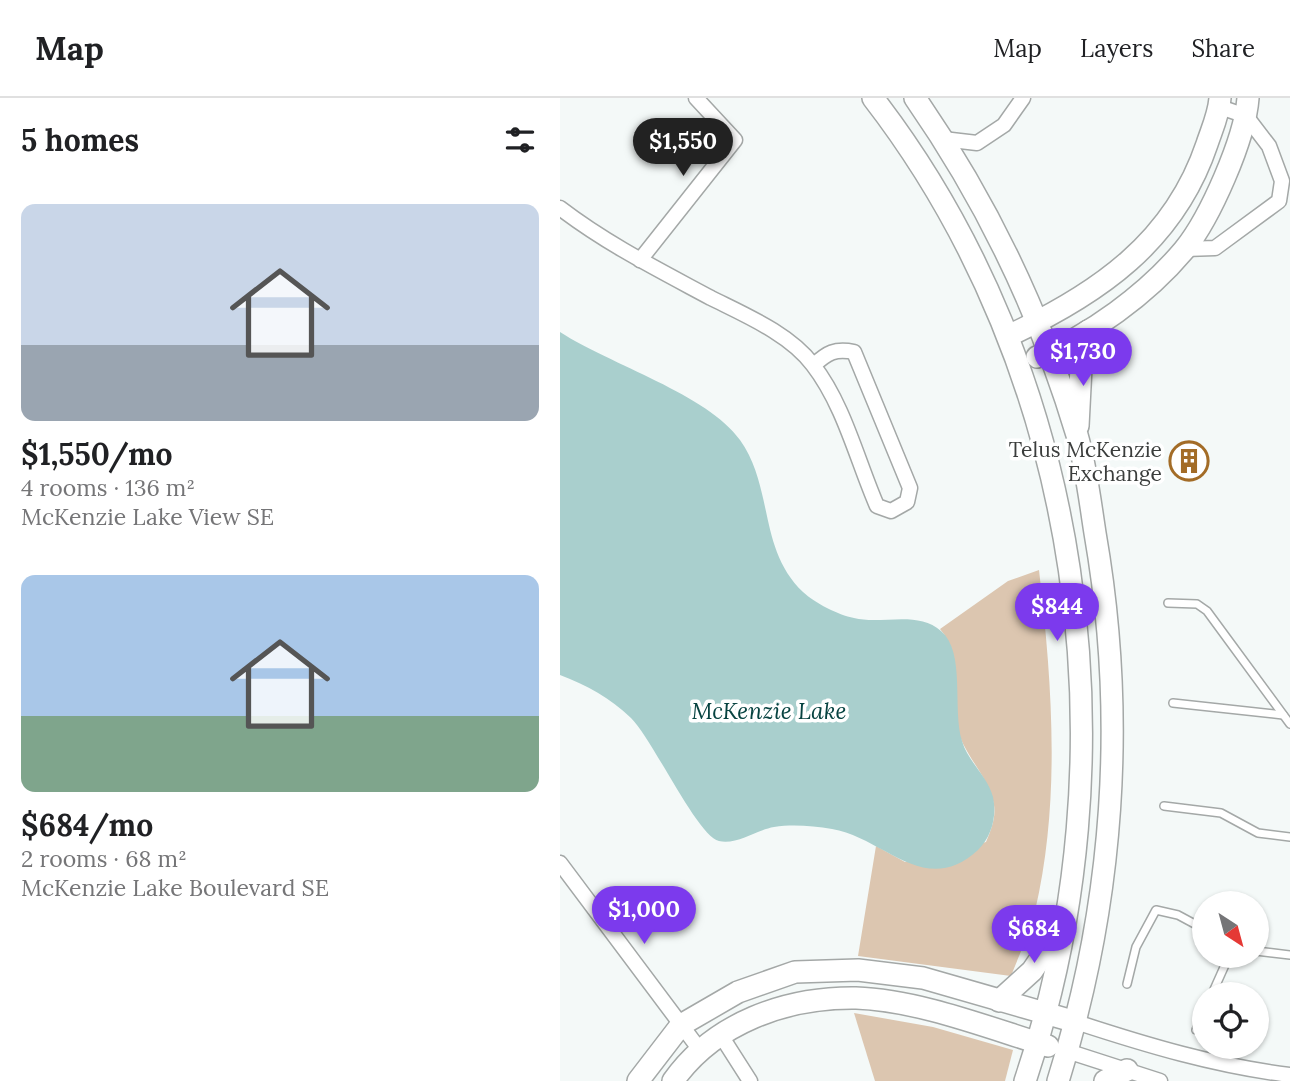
<!DOCTYPE html>
<meta charset="utf-8">
<style>
:root{--surface:#fff;--page:#f6f6f6;--text:#202124;--muted:#757577;--line:#e0e0e0;--accent:#7c3aed}
body{margin:0;font-family:Lora,serif;background:var(--page);color:var(--text);height:100vh;display:flex;flex-direction:column;font-size:26px;white-space:nowrap}
*{box-sizing:border-box;margin:0}
p{font-size:23px;color:var(--muted)}
.icon{flex:none;width:38px;height:38px;fill:none;stroke:currentColor;stroke-width:2;stroke-linecap:round;stroke-linejoin:round}
.map{position:relative;flex:1;overflow:hidden}
.panel{display:flex;flex-direction:column;background:var(--surface);width:560px}
.panel>*{flex:none}
.needle{width:46px;rotate:144deg}
.buttons{position:absolute;left:632px;top:793px;display:grid;gap:14px}
.buttons a{display:grid;place-items:center;width:77px;height:77px;border-radius:50%;background:var(--surface);box-shadow:0 2px 5px #0004;font-size:35px}
.price{position:absolute;translate:-50% -60px;padding:0 16px;border-radius:24px;background:var(--accent);color:#fff;font-size:23px;line-height:46px;filter:drop-shadow(0 2px 4px #0008)}
.price::after{content:'';position:absolute;left:50%;top:42px;width:21px;height:16px;margin-left:-10px;background:inherit;clip-path:polygon(0 0,100% 0,50% 100%)}
.price.active{background:#222;color:#fff}
ul{padding:0;list-style:none}
li{display:grid;align-content:center;gap:14px;height:371px;padding:0 21px}
li span{display:grid;place-items:center;height:217px;border-radius:14px;color:#555}
li>.icon{margin-inline-start:auto}
span .icon{width:126px;height:126px;fill:#fffc;stroke-width:1}
li b{font-size:30px}
h2{display:flex;justify-content:space-between;align-items:center;height:84px;padding:0 21px;font-size:30px}
header{display:flex;align-items:center;gap:42px;box-sizing:border-box;height:98px;padding:0 35px;background:var(--surface);border-bottom:2px solid var(--line)}
header strong{font-size:33px}
nav{display:flex;gap:38px;margin-inline-start:auto;font-size:24px}
main{display:flex;flex:1;min-height:0}
.map>svg:first-child{display:block}
</style>
<header>
<strong>Map</strong>
<nav><a>Map</a><a>Layers</a><a>Share</a></nav>
</header>
<main>
<section class="panel">
<h2>5 homes<svg class="icon" aria-label="filters" viewBox="0 0 24 24"><path d="M4 7h16M4 17h16"/><circle cx="9" cy="7" r="2"/><circle cx="15" cy="17" r="2"/></svg></h2>
<ul>
<li><span style="background:linear-gradient(#c9d6e8 65%,#9aa5b1 0)"><svg class="icon" aria-label="home" viewBox="0 0 24 24"><path d="M3 11l9-7 9 7M6 9v11h12V9"/></svg></span><div><b>$1,550/mo</b><p>4 rooms · 136 m²</p><p>McKenzie Lake View SE</p></div></li>
<li><span style="background:linear-gradient(#a9c7e8 65%,#7fa58c 0)"><svg class="icon" aria-label="home" viewBox="0 0 24 24"><path d="M3 11l9-7 9 7M6 9v11h12V9"/></svg></span><div><b>$684/mo</b><p>2 rooms · 68 m²</p><p>McKenzie Lake Boulevard SE</p></div></li>
</ul>
</section>
<div class="map">
<svg width="730" height="983" viewBox="0 0 730 983">
<rect width="100%" height="100%" fill="#f4f9f8"/>
<g fill="#dcc6b0">
<path d="M479 472C492 584 501 702 475 813 470 835 459 857 451 878L298 858 316 748 345 764 426 744C431 732 436 720 434 707 428 675 401 656 396 624 391 592 403 558 380 531L448 483Z"/>
<polygon points="294,915 373,929 453,952 445,983 315,983"/>
</g>
<path fill="#a9cfcd" d="M0 234C51 267 147 296 180 342 214 390 198 451 243 494 255 505 278 517 294 520 321 527 358 512 381 533 406 554 392 611 402 643 408 664 427 677 433 699 437 718 432 738 418 752 365 801 325 740 272 731 253 728 233 726 214 729 196 732 177 747 159 743 138 739 93 642 71 620 50 600 27 587 0 577Z"/>
<g fill="none" stroke-linecap="round" stroke-linejoin="round">
<g stroke="#a4a8a7" stroke-width="10">
<g id="lane">
<polyline points="608,505 637,506 647,513 730,626"/>
<polyline points="613,605 723,617"/>
<polyline points="604,708 661,715 698,735 730,739"/>
<polyline points="696,853 730,857"/>
<polyline points="567,886 576,849 596,812 618,817 644,831"/>
<polyline points="652,896 669,858"/>
<polyline points="636,932 644,913"/>
</g>
</g>
<g stroke="#a4a8a7" stroke-width="17">
<g id="street">
<polyline points="383,41 417,45 444,27 463,0"/>
<path d="M0 110C47 146 99 172 151 200 185 217 230 236 253 267 284 307 297 362 317 408L331 413 347 404 350 390 294 254C275 250 267 255 254 267"/>
<polyline points="625,151 655,150 719,103 722,83 709,48 686,18 660,9"/>
<polyline points="80,162 175,42 136,0"/>
<polyline points="0,765 140,952"/>
<path d="M516 924C586 947 656 968 730 977"/>
<polyline points="160,936 190,983"/>
<polyline points="507,953 600,983"/>
</g>
</g>
<g stroke="#a4a8a7" stroke-width="24">
<g id="secondary">
<path d="M313 0C524 273 575 658 465 983"/>
<path d="M355 0C426 102 481 217 517 337 526 368 530 403 535 435 567 619 554 805 498 983"/>
<path d="M448 238C538 196 614 144 647 46 652 31 659 16 660 0"/>
<path d="M477 259C530 238 587 196 624 152 650 120 685 41 688 0"/>
<polyline points="518,328 522,250 528,233"/>
<polyline points="439,903 472,873 498,835"/>
<polyline points="78,983 121,927 178,894 235,874 298,872 363,880 516,924"/>
<path d="M113 983C154 925 226 899 296 900 358 902 429 930 488 948"/>
<polyline points="545,983 567,972"/>
</g>
</g>
<use href="#lane" stroke="#fff" stroke-width="7"/>
<use href="#street" stroke="#fff" stroke-width="14"/>
<use href="#secondary" stroke="#fff" stroke-width="21"/>
</g>
<defs>
<g id="building-ring" transform="scale(2.0125)"><circle r="9.5" fill="#fff" stroke="#a36c27" stroke-width="1.5"/><path d="M-4-6H4V6H1V3H-1V6H-4ZM-2.5-4.3h1.7v1.8h-1.7ZM.8-4.3h1.7v1.8H.8ZM-2.5-1h1.7V.8h-1.7ZM.8-1h1.7V.8H.8Z" fill="#a36c27"/></g>
</defs>
<g fill-rule="evenodd">
<use href="#building-ring" x="629" y="363"/>
</g>
<g text-anchor="middle" dominant-baseline="central" stroke-width="7" stroke-linejoin="round" paint-order="stroke">
<g font-size="21" fill="#3b3d3c" stroke="#fff" text-anchor="end">
<text x="602" y="351">Telus McKenzie<tspan x="602" dy="24">Exchange</tspan></text>
</g>
<g font-size="23" font-style="italic" fill="#074341" stroke="#fff">
<text x="209" y="612">McKenzie Lake</text>
</g>
</g>
</svg>
<div class="buttons">
<a><svg class="needle" viewBox="-14 -14 28 28"><path d="M0-13l5 13h-10z" fill="#e53935"/><path d="M0 13l5-13h-10z" fill="#757577"/></svg></a>
<a><svg class="icon" aria-label="locate" viewBox="0 0 24 24"><circle cx="12" cy="12" r="6"/><path d="M12 2v4M12 18v4M2 12h4M18 12h4"/></svg></a>
</div>
<b class="price active" style="left:123px;top:80px">$1,550</b>
<b class="price" style="left:523px;top:290px">$1,730</b>
<b class="price" style="left:497px;top:545px">$844</b>
<b class="price" style="left:84px;top:848px">$1,000</b>
<b class="price" style="left:474px;top:867px">$684</b>
</div>
</main>
